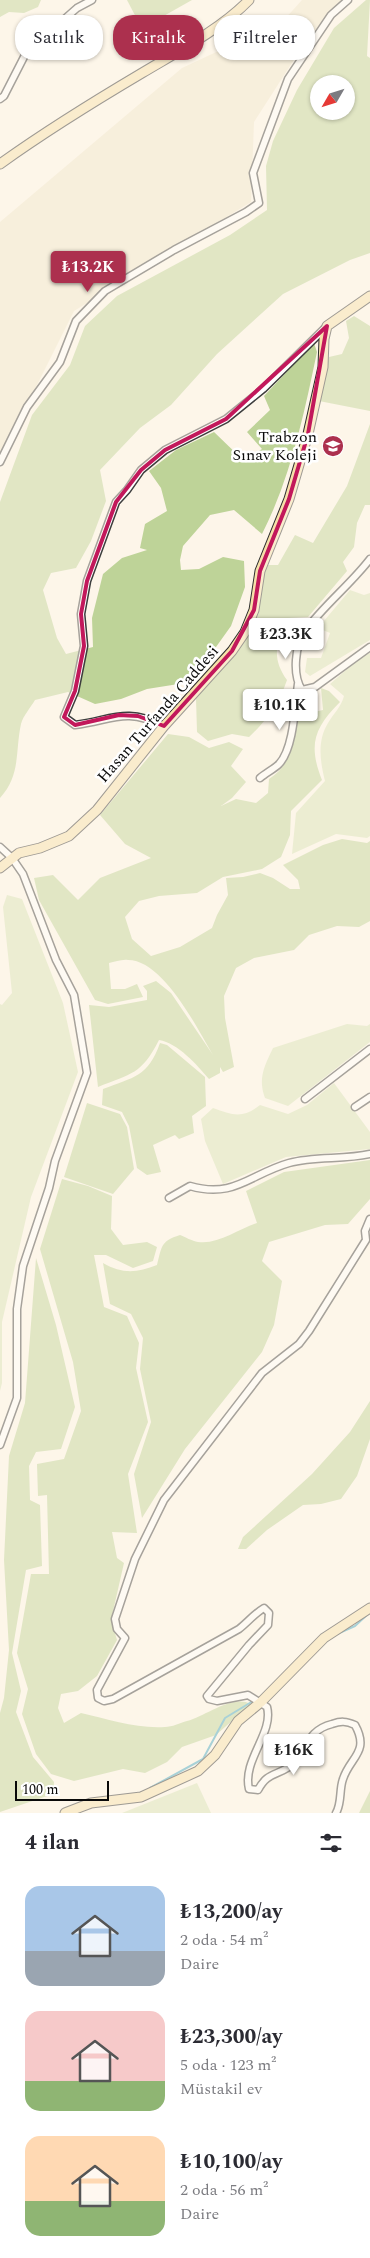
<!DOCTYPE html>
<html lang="tr">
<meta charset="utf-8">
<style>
:root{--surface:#fff;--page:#f7f7f7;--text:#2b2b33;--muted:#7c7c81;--accent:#ac304e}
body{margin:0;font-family:Spectral,serif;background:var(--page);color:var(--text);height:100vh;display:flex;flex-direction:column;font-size:19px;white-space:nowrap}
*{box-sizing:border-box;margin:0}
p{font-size:16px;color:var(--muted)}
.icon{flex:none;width:28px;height:28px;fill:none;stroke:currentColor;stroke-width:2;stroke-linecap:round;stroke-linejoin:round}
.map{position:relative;height:1813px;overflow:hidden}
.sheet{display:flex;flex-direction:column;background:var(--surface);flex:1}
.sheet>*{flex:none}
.top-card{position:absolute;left:15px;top:15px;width:340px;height:45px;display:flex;gap:10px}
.needle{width:32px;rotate:231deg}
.buttons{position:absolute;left:310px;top:75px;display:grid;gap:10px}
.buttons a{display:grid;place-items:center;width:45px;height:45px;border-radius:50%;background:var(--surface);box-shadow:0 1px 4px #0004;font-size:25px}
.scale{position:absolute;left:15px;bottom:12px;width:94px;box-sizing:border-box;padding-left:5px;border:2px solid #0a0a0a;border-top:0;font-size:14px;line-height:18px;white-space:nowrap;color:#0a0a0a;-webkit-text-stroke:4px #fff;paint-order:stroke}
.price{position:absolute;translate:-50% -42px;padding:0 11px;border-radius:5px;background:#fff;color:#222;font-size:16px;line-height:32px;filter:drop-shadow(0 1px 2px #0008)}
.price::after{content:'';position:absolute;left:50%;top:30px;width:15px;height:11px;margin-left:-8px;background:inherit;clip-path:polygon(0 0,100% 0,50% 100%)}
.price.on{background:var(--accent);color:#fff}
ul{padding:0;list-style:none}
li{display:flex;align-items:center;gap:15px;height:125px;padding:0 25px}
li span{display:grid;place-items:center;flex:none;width:140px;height:100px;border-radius:15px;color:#555}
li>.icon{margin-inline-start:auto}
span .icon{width:60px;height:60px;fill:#fffc;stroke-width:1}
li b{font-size:21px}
h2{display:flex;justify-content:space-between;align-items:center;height:60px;padding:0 25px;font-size:21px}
.chip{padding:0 18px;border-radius:20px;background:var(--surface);box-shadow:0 1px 4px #0004;font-size:18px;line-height:45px}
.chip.on{background:var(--accent);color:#fff}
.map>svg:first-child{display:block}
</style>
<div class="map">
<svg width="370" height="1813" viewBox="0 0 370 1813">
<rect width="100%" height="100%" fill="#fdf5e9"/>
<polygon fill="#f0e6cc" points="302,0 347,0 306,41 254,122 251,202 74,311 0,459 0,222 182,68 283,21"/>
<g fill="#d7e3b7">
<polygon points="350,590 364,595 370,593 370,640 310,676 305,672 307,658 321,658 330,633 318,628"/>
<path d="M370 653V836L367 838 336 834 292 854 296 813 325 781C320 761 317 741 328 723 334 713 341 707 344 696L330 684 362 656Z"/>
<polygon points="7,895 22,899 63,1003 78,1072 31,1197 2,1322 2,1383 0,1391 0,1004 2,1005 12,993 3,907"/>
<path d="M347 1024 367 1026 370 1024V1042L288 1106 265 1098C258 1078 264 1067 273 1048Z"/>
<path d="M334 1083 370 1132V1149L286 1157 223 1184 205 1141 201 1119 213 1108C232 1115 243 1119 260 1105L288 1114 307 1105Z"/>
<polygon points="197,1783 211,1813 122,1813"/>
</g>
<g fill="#bed398" fill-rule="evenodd">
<polygon points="0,0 41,0 38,7 24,13 9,12 0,17"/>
<polygon points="127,0 192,0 146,26 139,23"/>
<path d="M366 0H370L367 56 370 58V253L350 260 283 294 217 354 171 405 140 428 100 470 106 501 91 541 76 568 51 573 43 590 57 638 66 654 93 647 92 618 103 574 122 558 147 550 140 548 145 524 167 511 161 488 149 471 176 450 214 432 243 460 262 449 247 432 270 410 264 396 314 343 317 352C304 414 291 477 262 534L234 510 210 515 183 546 180 560 181 570 199 569 223 557 244 561 245 587 231 626 191 682 147 689 121 699 95 704 68 692 35 700C31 707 23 716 21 724 15 752 21 775 0 798V502L32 415 70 365 85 326 117 296 230 235 267 210 266 166 273 141 297 90 334 28ZM319 84H346V111H319Z"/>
<polygon points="354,316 370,326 370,411 319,401 329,357 342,354 349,338 346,321"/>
<path d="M370 424V505H365L357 523 354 547 343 562 347 571 308 617 288 618C276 641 271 658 287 680 279 704 267 720 249 737L232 734 208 741 197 732 196 698 248 636 258 611 261 583 267 565H278L295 535 313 543 347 486Z"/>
<path d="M321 688 329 691 340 702C314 728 308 745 322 780L291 811 290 835 281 857 262 869 223 877 197 893 159 896 139 901 125 917 132 939 151 956 180 947 212 928 217 915 228 895 226 878 243 877 260 873 273 878 290 889H300L298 880 283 865 323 845 342 839 367 843 370 841V921L359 927 337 926 309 935 294 950 254 958 236 968 224 996 225 1018 234 1067 223 1072 220 1067V1073L209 1079C197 1065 178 1043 159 1040 141 1075 132 1073 98 1087L89 1005 109 1007 147 1000V991L143 986 156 981 171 993 213 1055C197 1028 163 960 128 960 122 959 115 962 109 963L111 989H125L137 984 143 997 108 1004 95 1000 39 900 34 878 53 875 78 900 100 878 151 858 125 844 100 815 168 734 189 737 209 748 229 742 243 749 231 766 246 782 232 798 221 806 236 799 256 803 268 793 269 779C298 761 295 725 302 694L305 697 309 713 323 710Z"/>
<path d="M160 1043 167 1045 205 1077 206 1106 192 1116 194 1133 179 1139 175 1135 153 1145 161 1172 147 1175 137 1168 129 1126 122 1112 102 1105 103 1089C134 1077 148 1077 160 1043Z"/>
<polygon points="87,1103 120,1114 127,1127 134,1169 113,1194 64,1177"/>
<path d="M370 1160V1199L348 1224 325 1225 269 1242 262 1261 282 1281 274 1325 262 1352 185 1449 142 1518 134 1474 151 1422 140 1369 143 1338 131 1314 110 1304 103 1263C122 1274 137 1273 157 1265 162 1247 160 1241 180 1235 185 1237 192 1241 198 1242 218 1245 238 1229 257 1223L246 1191 284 1172Z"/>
<path d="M62 1179 88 1186 112 1196 111 1229 123 1245 147 1242 157 1247 153 1261 133 1268 106 1255H94L104 1307 127 1316 139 1343 136 1368 148 1422 128 1474 137 1533 112 1532 117 1558 124 1563 111 1620 117 1640 97 1676 78 1691 61 1694 58 1708 64 1723 81 1713C108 1719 137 1729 165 1727 172 1727 180 1723 187 1721 206 1716 232 1694 251 1704L216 1735 182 1747 167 1762 145 1773 123 1769 74 1781 51 1774 36 1754 22 1714 28 1689 17 1653 31 1574H49L47 1495 38 1496 37 1464 64 1459 81 1411 73 1362 40 1249Z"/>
<polygon points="36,1258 56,1325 75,1407 61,1449 36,1452 29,1466 30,1500 40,1505 42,1566 26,1570 12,1653 21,1691 16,1712 33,1757 54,1782 53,1794 0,1812 0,1713 4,1698 9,1650 4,1560 9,1456 25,1403"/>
<polygon points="370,1401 370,1439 357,1476 341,1499 321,1504 303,1505 267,1530 246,1549 238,1549 243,1537 312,1474 350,1432"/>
<polygon points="370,1791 370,1813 359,1813"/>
</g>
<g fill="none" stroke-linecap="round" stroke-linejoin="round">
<g stroke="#41a5c0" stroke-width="2">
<polyline points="337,1634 355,1626 368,1614"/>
<polyline points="150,1788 203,1759 225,1718 253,1701"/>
</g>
<g stroke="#3d3d3d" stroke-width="9">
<g id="street">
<polyline points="0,99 4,96 26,53 77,8 92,0"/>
<polyline points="0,462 27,407 60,362 76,321 105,291 174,250 246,212 259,203 253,173 288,79 331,15 348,0"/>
<path d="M370 559C351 584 324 605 305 631 295 645 292 675 302 690L315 687 370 647"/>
<path d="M164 726C125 707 113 720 75 725L64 717 75 691 84 646 81 614 87 581 116 502 127 490 141 470 165 450 226 419 263 389 326 327"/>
<path d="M260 778C266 773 274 769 279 764 294 748 295 705 298 684"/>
<polyline points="0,847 12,858 23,874 56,960 74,995 87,1073 55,1161 49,1188 23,1266 17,1309 17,1398 0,1445"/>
<polyline points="305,1099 370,1049"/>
<polyline points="355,1107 370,1097"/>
<path d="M169 1198 190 1186C234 1199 250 1174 289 1163 315 1156 344 1160 370 1154"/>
<path d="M336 1813C342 1803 339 1790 343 1779 350 1757 370 1752 355 1725 346 1721 341 1721 332 1724 304 1731 308 1754 289 1767 275 1776 267 1773 258 1790L249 1789C242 1760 274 1733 267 1707L248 1695 217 1701 209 1699 207 1696 249 1645 268 1625 269 1613 264 1608C254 1614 248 1622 239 1629L113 1699 104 1701 98 1698 97 1690 125 1638 117 1629 115 1619 135 1559 164 1500 262 1373 299 1344 309 1331 366 1240 365 1231 370 1219"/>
</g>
</g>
<g stroke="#2c2c2c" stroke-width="11">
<g id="secondary">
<path d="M0 164C46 131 93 102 142 73 177 52 221 29 249 0"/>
<polyline points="0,868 19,853 40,848 69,836 97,810 164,726 232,651 245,632 254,610 260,571 289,499 308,434 323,367 324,339 327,326 370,296"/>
<polyline points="65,1813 91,1803 141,1797 198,1771 215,1755 238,1721 261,1702 324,1638 370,1608"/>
</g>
</g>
<use href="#street" stroke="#fff" stroke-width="6"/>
<use href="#secondary" stroke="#f7e0aa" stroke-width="9"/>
</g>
<path d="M0 0H370V1813H0ZM327 326 308 434 289 499 260 571 254 610 232 651 164 726 138 716 119 715 75 725 64 717 75 691 84 646 81 614 87 581 116 502 141 470 165 450 226 419Z" fill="#fdf5e9" fill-opacity=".55" fill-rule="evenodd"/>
<path fill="none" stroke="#c2185b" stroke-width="4" stroke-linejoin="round" d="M327 326 308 434 289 499 260 571 254 610 232 651 164 726 138 716 119 715 75 725 64 717 75 691 84 646 81 614 87 581 116 502 141 470 165 450 226 419Z"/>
<defs>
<g id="school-disc" transform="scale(1.125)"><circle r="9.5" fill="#ac304e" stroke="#fff"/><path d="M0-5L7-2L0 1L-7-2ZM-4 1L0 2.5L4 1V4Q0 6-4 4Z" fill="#fff"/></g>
</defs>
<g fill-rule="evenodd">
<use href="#school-disc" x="333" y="446"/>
</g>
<g text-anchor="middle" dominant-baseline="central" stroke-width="5" stroke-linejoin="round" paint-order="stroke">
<g font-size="16" fill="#0a0a0a" stroke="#fff" text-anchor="end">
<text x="317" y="437">Trabzon<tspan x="317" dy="18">Sınav Koleji</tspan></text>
</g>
<g font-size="16" fill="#0a0a0a" stroke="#fff">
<text transform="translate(158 714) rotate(-49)">Hasan Turfanda Caddesi</text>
</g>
</g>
</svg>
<div class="buttons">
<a><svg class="needle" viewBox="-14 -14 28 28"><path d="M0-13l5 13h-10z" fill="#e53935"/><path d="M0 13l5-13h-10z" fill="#7c7c81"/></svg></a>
</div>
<div class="scale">100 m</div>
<b class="price on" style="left:88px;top:293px">₺13.2K</b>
<b class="price" style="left:286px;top:660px">₺23.3K</b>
<b class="price" style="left:280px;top:731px">₺10.1K</b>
<b class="price" style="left:294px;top:1776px">₺16K</b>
<div class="top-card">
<a class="chip">Satılık</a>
<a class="chip on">Kiralık</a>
<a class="chip">Filtreler</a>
</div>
</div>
<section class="sheet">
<h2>4 ilan<svg class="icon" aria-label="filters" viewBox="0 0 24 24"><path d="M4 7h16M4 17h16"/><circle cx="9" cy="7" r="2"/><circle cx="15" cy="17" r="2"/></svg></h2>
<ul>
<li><span style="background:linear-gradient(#a9c7e8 65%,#9aa5b1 0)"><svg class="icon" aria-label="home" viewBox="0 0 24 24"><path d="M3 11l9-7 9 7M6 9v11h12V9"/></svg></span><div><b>₺13,200/ay</b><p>2 oda · 54 m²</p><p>Daire</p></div></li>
<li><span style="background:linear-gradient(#f6c9c9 70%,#8fb573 0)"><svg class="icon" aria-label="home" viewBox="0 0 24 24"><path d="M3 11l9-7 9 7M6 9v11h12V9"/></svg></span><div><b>₺23,300/ay</b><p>5 oda · 123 m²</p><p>Müstakil ev</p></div></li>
<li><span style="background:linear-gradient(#ffd9b3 65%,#8fb573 0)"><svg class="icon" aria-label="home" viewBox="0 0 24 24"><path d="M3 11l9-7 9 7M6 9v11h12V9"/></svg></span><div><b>₺10,100/ay</b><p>2 oda · 56 m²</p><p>Daire</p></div></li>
</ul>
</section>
